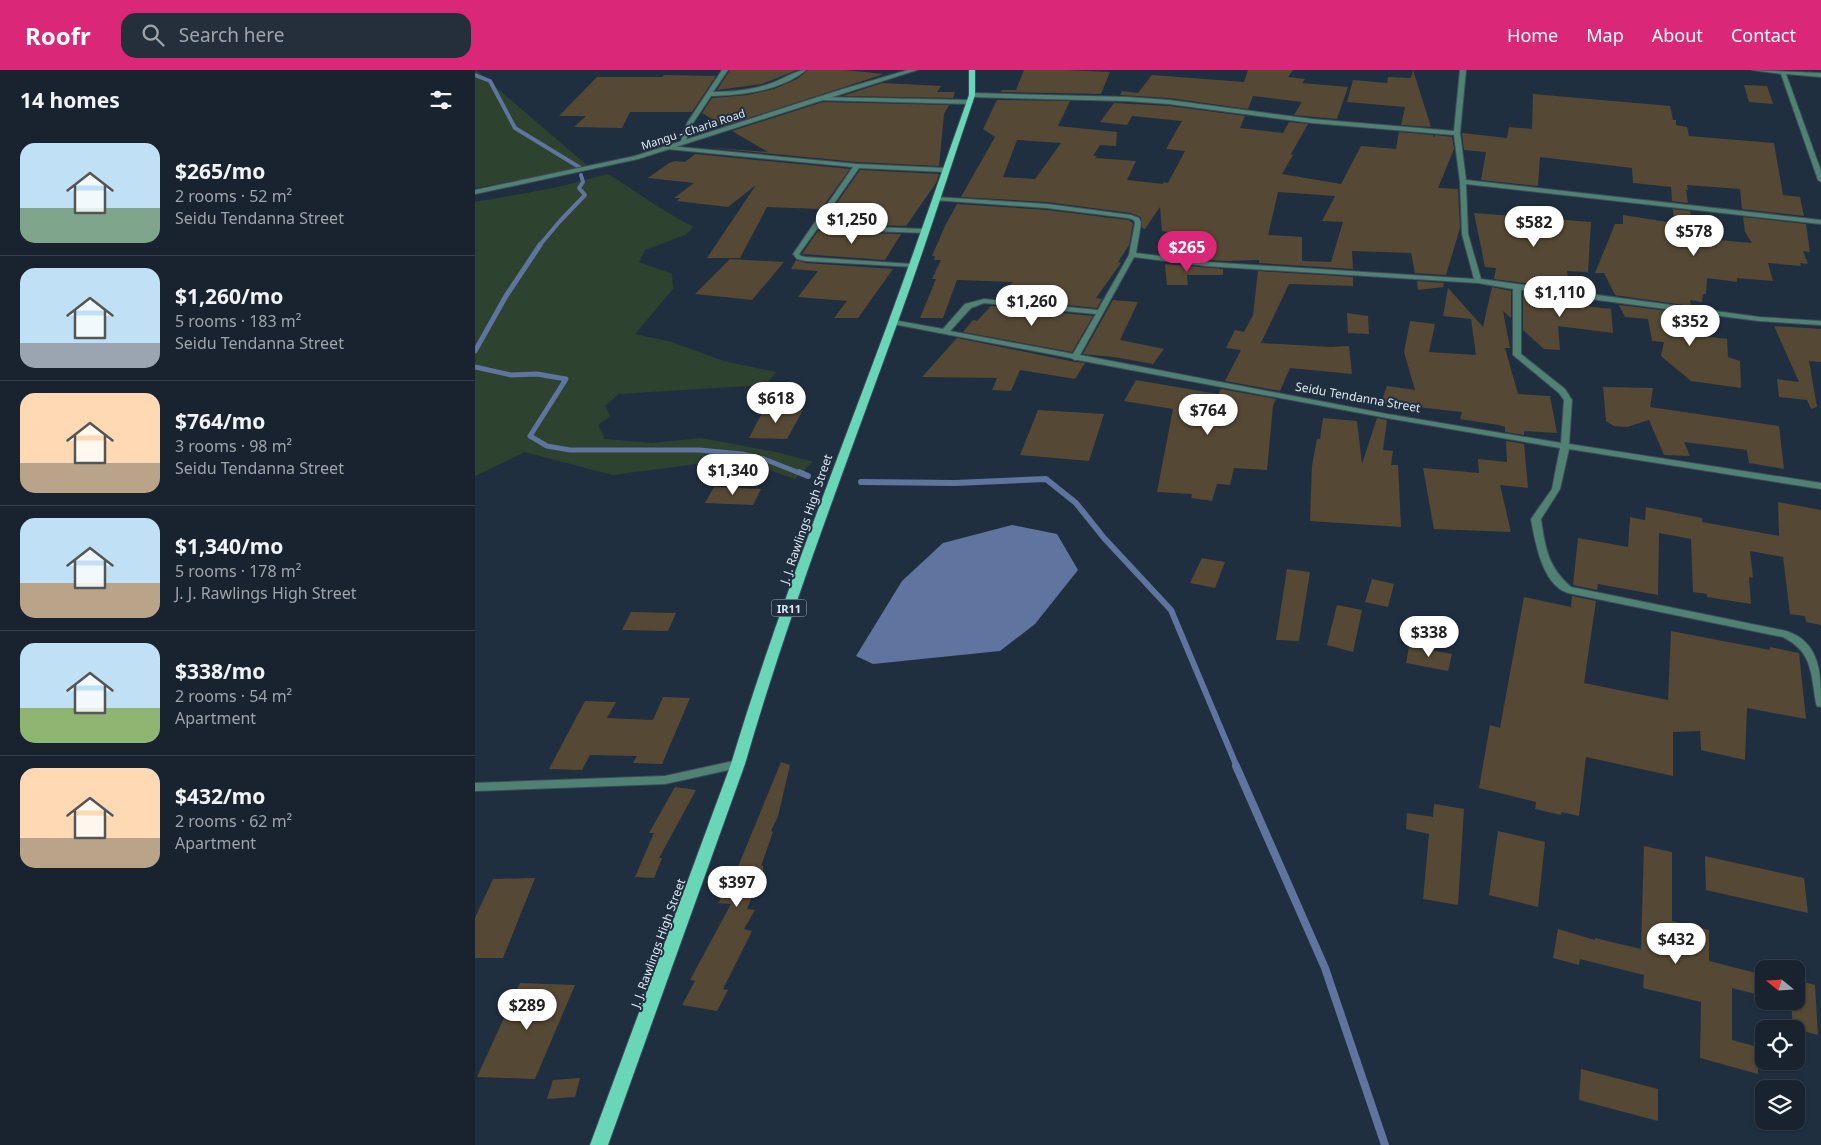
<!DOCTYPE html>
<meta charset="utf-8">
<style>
:root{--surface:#18232f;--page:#252f3b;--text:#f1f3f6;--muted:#9fa4aa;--line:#36404b;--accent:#db2777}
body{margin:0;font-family:"Noto Sans",sans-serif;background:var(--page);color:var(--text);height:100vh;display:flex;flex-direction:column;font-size:19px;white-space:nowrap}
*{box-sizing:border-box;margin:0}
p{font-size:16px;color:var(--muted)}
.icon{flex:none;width:28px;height:28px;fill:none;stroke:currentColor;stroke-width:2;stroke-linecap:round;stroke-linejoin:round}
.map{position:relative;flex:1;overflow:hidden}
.drawer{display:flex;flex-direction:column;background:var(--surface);width:475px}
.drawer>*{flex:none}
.needle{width:32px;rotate:288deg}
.controls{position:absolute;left:1280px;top:890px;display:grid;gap:10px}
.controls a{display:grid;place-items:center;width:50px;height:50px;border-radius:10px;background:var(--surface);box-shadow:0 1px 4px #0004,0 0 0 1px var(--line);font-size:25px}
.price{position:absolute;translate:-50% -42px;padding:0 11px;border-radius:18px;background:#fff;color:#222;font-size:16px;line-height:32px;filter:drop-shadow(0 1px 2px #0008)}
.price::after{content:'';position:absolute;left:50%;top:30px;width:15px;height:11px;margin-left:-8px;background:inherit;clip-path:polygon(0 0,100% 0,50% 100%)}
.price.active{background:var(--accent);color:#fff}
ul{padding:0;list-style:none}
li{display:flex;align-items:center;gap:15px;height:125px;padding:0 20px}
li+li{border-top:1px solid var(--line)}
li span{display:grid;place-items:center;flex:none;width:140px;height:100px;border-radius:15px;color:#555}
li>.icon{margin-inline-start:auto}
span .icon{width:60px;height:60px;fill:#fffc;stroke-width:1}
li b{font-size:21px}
h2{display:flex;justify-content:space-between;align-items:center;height:60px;padding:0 20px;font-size:21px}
header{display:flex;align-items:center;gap:30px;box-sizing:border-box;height:70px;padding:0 25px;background:var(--accent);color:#fff}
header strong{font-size:24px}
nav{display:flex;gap:28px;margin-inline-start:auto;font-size:18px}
.search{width:350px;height:45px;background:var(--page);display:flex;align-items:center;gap:12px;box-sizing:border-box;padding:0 18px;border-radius:15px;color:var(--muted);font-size:19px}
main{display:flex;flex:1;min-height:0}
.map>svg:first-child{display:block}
</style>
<header>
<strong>Roofr</strong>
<div class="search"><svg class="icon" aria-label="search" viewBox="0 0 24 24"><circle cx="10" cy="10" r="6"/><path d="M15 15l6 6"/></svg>Search here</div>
<nav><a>Home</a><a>Map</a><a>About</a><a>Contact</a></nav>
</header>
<main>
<section class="drawer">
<h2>14 homes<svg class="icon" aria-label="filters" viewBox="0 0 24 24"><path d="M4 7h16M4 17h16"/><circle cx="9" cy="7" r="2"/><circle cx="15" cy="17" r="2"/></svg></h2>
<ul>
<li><span style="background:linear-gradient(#bfe0f5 65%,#7fa58c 0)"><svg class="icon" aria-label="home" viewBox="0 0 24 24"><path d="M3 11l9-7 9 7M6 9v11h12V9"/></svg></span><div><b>$265/mo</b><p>2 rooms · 52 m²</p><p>Seidu Tendanna Street</p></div></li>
<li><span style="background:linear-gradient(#bfe0f5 75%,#9aa5b1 0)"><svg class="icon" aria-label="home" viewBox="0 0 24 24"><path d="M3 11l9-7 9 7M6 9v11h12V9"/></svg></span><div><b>$1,260/mo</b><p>5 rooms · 183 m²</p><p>Seidu Tendanna Street</p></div></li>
<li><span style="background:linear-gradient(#ffd9b3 70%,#b9a48a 0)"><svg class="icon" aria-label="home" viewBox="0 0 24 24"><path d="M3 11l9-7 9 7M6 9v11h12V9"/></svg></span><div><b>$764/mo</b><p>3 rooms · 98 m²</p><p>Seidu Tendanna Street</p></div></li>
<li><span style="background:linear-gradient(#bfe0f5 65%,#b9a48a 0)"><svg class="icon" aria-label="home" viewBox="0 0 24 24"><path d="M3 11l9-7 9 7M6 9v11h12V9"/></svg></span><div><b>$1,340/mo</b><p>5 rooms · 178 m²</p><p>J. J. Rawlings High Street</p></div></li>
<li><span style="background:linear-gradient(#bfe0f5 65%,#8fb573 0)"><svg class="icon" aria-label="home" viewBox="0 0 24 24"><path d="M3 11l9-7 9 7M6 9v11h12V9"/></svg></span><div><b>$338/mo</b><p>2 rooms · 54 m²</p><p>Apartment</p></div></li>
<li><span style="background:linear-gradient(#ffd9b3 70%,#b9a48a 0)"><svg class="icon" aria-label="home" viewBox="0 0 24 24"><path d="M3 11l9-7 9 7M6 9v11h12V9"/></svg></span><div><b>$432/mo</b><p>2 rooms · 62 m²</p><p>Apartment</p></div></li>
</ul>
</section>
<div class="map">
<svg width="1346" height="1075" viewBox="0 0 1346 1075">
<rect width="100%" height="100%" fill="#202f3f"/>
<g fill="#2d432f">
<polygon points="0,0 1,0 114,97 0,118"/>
<path d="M133 104C162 122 189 142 219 157L210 165 170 180 164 192 197 204 198 219 160 264 197 272 248 291 301 302 291 315 144 324 130 336 135 346 123 355 130 369 177 373 226 368 306 383 338 392 320 409 262 389 137 405 50 382 0 406V132L79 118Z"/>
</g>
<polygon fill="#5f749f" points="537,455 582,464 603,500 560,554 525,581 398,594 381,586 427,511 468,473"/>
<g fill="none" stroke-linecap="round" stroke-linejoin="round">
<g stroke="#5f749f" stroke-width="4">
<polyline points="0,5 15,11 40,58 104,97"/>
<polyline points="64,176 85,151 110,125 104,118 108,112 106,105"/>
</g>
<g stroke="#5f749f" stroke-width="5">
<polyline points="0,281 31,226 65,175"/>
<polyline points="0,297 36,305 62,304 91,309 55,366 72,376 95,380 224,380 267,384 289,389 327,404"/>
</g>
<g stroke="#5f749f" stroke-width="6">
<polyline points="324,402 333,406"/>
<polyline points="386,412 480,413 571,409 601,433 629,468 696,540 762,697"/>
</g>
<polyline stroke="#5f749f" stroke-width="8" points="761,696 850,898 910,1075"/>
</g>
<g fill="#554835" fill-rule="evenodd">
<polygon points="255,0 322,0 287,14 242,20"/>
<polygon points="333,0 370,0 409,4 249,56 227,43 237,28 273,25 299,19 322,9"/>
<polygon points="549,0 592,0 635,2 626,24 526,22 527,20 541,20"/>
<polygon points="773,0 818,0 813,7 830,9 827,13 873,17 862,49 819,45 827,32 778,26 773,39 694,28 645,25 647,21 663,23 677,5 769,12"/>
<polygon points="938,0 956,57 926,55 930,37 872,32 878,10 912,13 913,7 936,8"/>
<polygon points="189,5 241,6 217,42 155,42 147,58 99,57 111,46 84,46 122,7 187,7"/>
<polygon points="407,13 466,16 462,22 480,22 478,28 368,26"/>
<polygon points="1269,15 1292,16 1298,34 1274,32"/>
<polygon points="1058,24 1195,36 1198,50 1201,50 1201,55 1212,57 1214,66 1299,73 1308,125 1325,127 1329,146 1267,139 1265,119 1212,115 1213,120 1211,120 1213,133 1197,131 1196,117 1158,113 1157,98 1124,94 1065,87 1063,116 1006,110 1011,82 989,80 987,63 1032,68 1034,57 1057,59"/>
<path d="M522 30 595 31 583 56 642 62 641 76 625 75 618 86H622L620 88 661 91 652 110 688 114 689 112 693 113 710 81 691 79 707 51 657 46 652 55 625 52 639 33 694 36 770 46 765 58 808 63 814 52 833 54 816 84 818 85 807 104 866 114 886 76 921 79 924 62 958 65 959 68 960 65 977 67 979 79 963 118 983 119 985 158 971 205 940 203 936 183 877 181 878 199 784 193V190L748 191 699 186 704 164 687 161 685 137 670 159 667 158 666 147 656 143 572 132 486 127 520 67 508 59ZM542 70 586 73 560 109 528 107ZM803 122 860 126 847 151 868 152 856 192 827 191V167L793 165Z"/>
<polygon points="348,32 474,35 469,44 464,96 382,92 228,77 293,82 257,61"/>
<polygon points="220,84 375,99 346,139 292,137 265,188 232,188 281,115 253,137 202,131 205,128 199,128 219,113 173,108 194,93 200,91 210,92"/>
<polygon points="385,100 464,104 461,113 431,156 348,153"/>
<polygon points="482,134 572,140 653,150 658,153 654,175 643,192 646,193 621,228 627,229 622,238 523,228 538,212 482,210 468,248 445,248 461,209 457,209 466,190 459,190 460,186 457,186 470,156"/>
<polygon points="1198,139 1215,141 1221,168 1277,173 1270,162 1268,147 1331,154 1335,182 1328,181 1333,194 1325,193 1326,196 1293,193 1298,211 1262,208 1262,212 1232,208 1231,224 1228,224 1227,232 1215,230 1216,236 1140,225 1129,203 1120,203 1140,154 1148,154 1148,145 1199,153"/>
<polygon points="999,143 1116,152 1113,202 1092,201 1094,219 1019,209 1021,198 1010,197"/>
<polygon points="343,161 426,164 410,190 327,184"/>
<polygon points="255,189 309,192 277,230 220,224"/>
<polygon points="321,190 331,193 418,199 383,248 359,248 372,231 323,227 343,201 316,199"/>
<polygon points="690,194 748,199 748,205 712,205 713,215 692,215"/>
<polygon points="783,201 878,207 878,216 814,214 786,273 856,277 874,276 877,304 815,298 805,321 750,311 766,280 751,278 760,260 769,262 778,245"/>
<polygon points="942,211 969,213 968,217 943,220"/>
<polygon points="1017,217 1036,221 1036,248 1028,241 1035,278 1030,278 1043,324 1075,326 1082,363 1049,361 1049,365 1030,362 1030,357 1024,355 985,349 987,342 906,333 912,316 940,320 929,282 935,251 960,254 954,282 1001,285 996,249 968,246 973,218 1008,257"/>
<polygon points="1048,222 1095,228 1095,234 1136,239 1138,263 1083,256 1085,280 1069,279 1048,260"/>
<polygon points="638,230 663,232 645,270 689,279 678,294 639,287 608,284"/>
<polygon points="1144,235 1217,244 1220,265 1252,269 1253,287 1265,291 1266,318 1216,311 1186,286 1189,272 1177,271 1173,249 1150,247"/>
<polygon points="516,236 618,246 597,282 488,262 498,250 502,251"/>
<polygon points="872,243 893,246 894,264 873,263"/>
<polygon points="1299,256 1346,259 1346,292 1334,291 1342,337 1336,339 1332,330 1304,327 1302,309 1324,312"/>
<polygon points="482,268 600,292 610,293 600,309 545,300 536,321 517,320 522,308 447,307"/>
<polygon points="661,310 743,324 746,319 801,329 798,336 792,400 759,398 755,415 742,414 737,431 716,428 717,424 682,422 698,339 649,331"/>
<polygon points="1128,317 1178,318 1175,337 1304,356 1309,399 1274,393 1272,380 1209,372 1215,386 1189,385 1174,350 1152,357 1139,356 1131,351"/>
<polygon points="289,339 328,340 312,369 274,368"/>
<polygon points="563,340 629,344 614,391 545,385"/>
<polygon points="848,348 882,351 887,394 902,348 912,350 908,380 918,381 916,395 923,395 926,457 835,451 837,396 842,369 845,369"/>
<polygon points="1031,371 1049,374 1053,418 1025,415 1036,462 959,459 948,398 1004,403 1003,389 1032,392"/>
<polygon points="239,417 286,419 278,435 230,433"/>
<polygon points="1303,432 1346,440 1346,555 1331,552 1330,546 1315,544 1308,487 1275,481 1278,508 1274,507 1276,534 1232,527 1232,524 1218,522 1216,469 1184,463 1183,525 1123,514 1122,520 1098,515 1103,468 1153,477 1155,447 1170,450 1171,437 1227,448 1227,452 1304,466"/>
<polygon points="727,488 750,492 740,518 715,513"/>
<polygon points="812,499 835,502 824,571 801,570"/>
<polygon points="897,509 919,514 913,537 890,532"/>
<polygon points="1097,526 1121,531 1109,613 1193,630 1196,561 1295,580 1295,577 1324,583 1331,649 1272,638 1270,690 1226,680 1225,661 1198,662 1198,706 1111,687 1104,746 1087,742 1086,745 1060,739 1061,732 1004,718 1015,655 1025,658 1049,527 1096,537"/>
<polygon points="862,535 887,540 878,582 852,575"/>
<polygon points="156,542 201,543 193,561 147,560"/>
<polygon points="934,576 977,584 973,601 931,593"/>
<polygon points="188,627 215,628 187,694 158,693 162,686 115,685 107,700 74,699 110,631 141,632 132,648 178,650"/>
<polygon points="306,692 315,695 303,746 296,761 298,762 286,796 288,796 288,801 272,839 280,840 269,859 277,861 248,919 253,920 242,941 207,935 220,911 215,910 256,834 243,833 260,804"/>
<polygon points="200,717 221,720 184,788 187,788 179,808 160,807 179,763 174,763"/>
<polygon points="959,734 989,739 983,835 948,829 954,764 931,759 932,743 958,747"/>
<polygon points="1023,761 1070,772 1063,837 1014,825"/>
<polygon points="1169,776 1197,782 1197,851 1234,860 1234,891 1289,905 1289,926 1257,918 1257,970 1283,977 1283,1004 1225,988 1226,932 1168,918 1169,905 1105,889 1104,895 1078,888 1083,859 1120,870 1120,868 1166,879"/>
<polygon points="1230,786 1329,808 1333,843 1231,820"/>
<polygon points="60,808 28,888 0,888 0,848 18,809"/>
<polygon points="1321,910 1340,915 1343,965 1318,958 1316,931 1321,931"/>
<polygon points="45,913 100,915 60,1009 2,1007"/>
<polygon points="1106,999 1183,1019 1183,1051 1104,1030"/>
<polygon points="105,1008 100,1027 72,1029 78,1010"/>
</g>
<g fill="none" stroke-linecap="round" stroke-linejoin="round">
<g stroke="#3e4c5c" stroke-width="2">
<g id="minor">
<path d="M247 0H253L238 22C257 22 276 20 294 14 305 11 320 0 331 0 306 21 267 25 236 26L218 53 210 73 205 74 212 53Z"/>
<path d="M985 0H991L985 63 991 110 1346 150V154L991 114 993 164 1006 209 1284 247 1346 251V255L1284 251 1046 220V284L1090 319 1097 330 1094 374 1346 413V419L1094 379 1085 419 1066 449C1070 478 1073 497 1096 517L1311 561C1346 572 1346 605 1346 637L1342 636 1341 633C1336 604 1338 582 1308 567L1093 523C1067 515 1060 471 1056 449L1077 419 1085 378 912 348 603 290H600L596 288 418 254 414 252 418 250 468 259 490 234 509 229 623 240 654 185 660 153 659 150 653 148 572 138 459 130 458 129 461 127 572 134 656 145 664 148 666 153 661 183 731 192 999 209 987 164 985 112 979 65 837 53 694 34 652 31 497 27 494 25 497 23 652 27 694 30 837 49 979 61ZM659 187 731 196 1003 213 1038 219V285L1084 323 1089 330 1086 373 912 344 605 285ZM509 233 621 244 598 284 475 261 496 238Z"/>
<polygon points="1277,0 1346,3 1346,7 1311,4 1346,101 1346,112 1343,110 1306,4"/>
<polygon points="343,27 495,30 498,32 495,34 341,30 341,28"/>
<polygon points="194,76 382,94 471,98 474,100 471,102 384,98 344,155 450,159 453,161 450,163 342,159 324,184 326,186 331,187 437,194 439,195 439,197 331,191 322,189 318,184 378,97 192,79 191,78"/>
<polygon points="263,690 267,691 269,694 267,697 190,714 0,721 0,713 190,706"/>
</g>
</g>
<g stroke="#3e4c5c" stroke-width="2">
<polygon id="tertiary" points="433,0 442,0 163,89 0,124 0,120 160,86 368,19"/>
</g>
<g stroke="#3e4c5c" stroke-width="2">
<path id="primary" d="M494 0H500V25C474 101 450 178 422 254 369 400 313 545 270 694L133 1075H115L256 694C301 544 359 399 413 253 441 177 467 101 494 25Z"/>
</g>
<use href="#minor" fill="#508273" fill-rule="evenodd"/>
<use href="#tertiary" fill="#508273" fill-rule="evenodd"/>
<use href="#primary" fill="#69d6b7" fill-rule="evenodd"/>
</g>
<g text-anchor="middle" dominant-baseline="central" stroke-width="4" stroke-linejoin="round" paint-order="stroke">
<g font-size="11" fill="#dee7f2" stroke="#202f3f">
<text transform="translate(218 59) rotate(-18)">Mangu - Charia Road</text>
</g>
<rect fill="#202f3f" stroke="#a5b0bc" stroke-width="1" x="296.5" y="529.5" width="35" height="17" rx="4"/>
<g font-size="11" font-weight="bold" fill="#dee7f2">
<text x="314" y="538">IR11</text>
</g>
<g font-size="12" fill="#dee7f2" stroke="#202f3f">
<text transform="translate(883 327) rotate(10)">Seidu Tendanna Street</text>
<text transform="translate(331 449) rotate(-71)">J. J. Rawlings High Street</text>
<text transform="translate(183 873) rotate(-70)">J. J. Rawlings High Street</text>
</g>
</g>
</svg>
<div class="controls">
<a><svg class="needle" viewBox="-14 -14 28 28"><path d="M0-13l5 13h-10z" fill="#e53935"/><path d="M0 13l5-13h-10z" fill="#9fa4aa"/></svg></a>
<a><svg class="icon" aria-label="locate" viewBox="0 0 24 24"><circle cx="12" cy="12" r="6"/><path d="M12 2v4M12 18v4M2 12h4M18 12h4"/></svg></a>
<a><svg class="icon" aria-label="layers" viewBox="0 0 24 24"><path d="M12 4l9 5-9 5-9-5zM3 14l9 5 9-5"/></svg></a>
</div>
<b class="price" style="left:377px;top:175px">$1,250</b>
<b class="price" style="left:1059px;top:178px">$582</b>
<b class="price" style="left:1219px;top:187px">$578</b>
<b class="price active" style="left:712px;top:203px">$265</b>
<b class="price" style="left:1085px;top:248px">$1,110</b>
<b class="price" style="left:557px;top:257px">$1,260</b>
<b class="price" style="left:1215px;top:277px">$352</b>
<b class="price" style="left:301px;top:354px">$618</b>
<b class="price" style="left:733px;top:366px">$764</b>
<b class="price" style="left:258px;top:426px">$1,340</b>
<b class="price" style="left:954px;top:588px">$338</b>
<b class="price" style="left:262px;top:838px">$397</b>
<b class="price" style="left:1201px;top:895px">$432</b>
<b class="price" style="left:52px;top:961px">$289</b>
</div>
</main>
